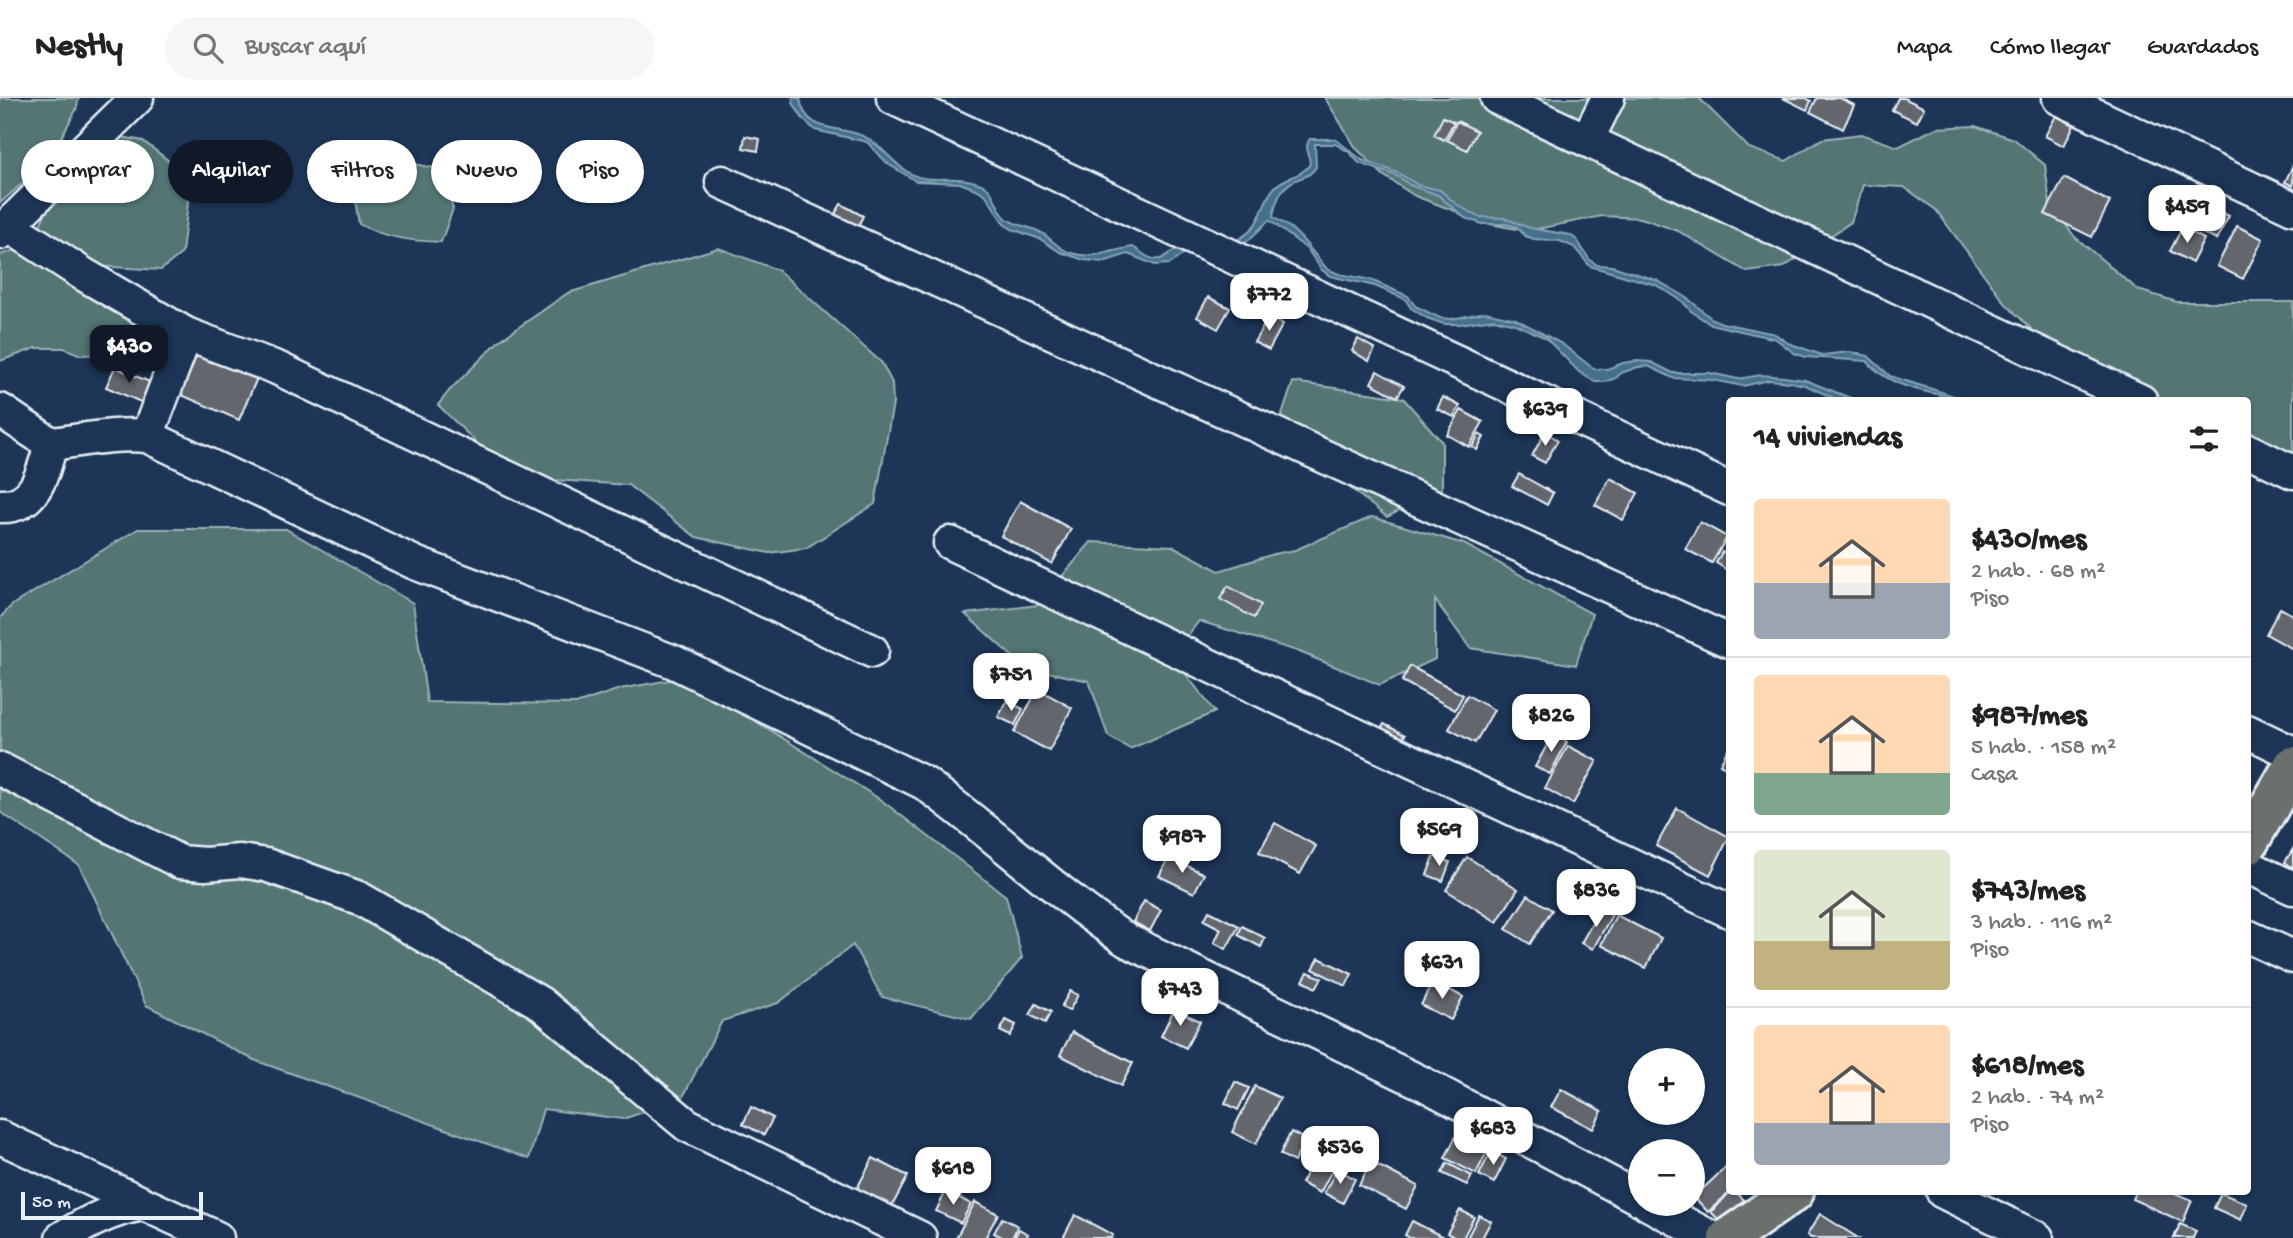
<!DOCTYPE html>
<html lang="es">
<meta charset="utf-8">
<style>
:root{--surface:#fff;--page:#f6f6f6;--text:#222;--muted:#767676;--line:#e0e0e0;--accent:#111827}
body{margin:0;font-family:"Gochi Hand",sans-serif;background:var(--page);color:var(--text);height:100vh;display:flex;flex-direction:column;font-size:26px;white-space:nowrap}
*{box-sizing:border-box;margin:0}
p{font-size:23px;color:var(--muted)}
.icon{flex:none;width:38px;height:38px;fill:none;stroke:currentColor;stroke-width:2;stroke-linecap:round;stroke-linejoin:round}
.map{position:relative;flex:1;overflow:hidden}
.sheet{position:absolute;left:1726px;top:299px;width:525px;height:798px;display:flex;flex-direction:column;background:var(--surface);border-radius:7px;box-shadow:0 2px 5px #0004}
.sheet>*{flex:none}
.hud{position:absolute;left:21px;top:42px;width:665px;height:63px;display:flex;gap:14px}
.fabs{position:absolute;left:1628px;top:950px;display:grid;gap:14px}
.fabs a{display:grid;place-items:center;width:77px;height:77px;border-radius:50%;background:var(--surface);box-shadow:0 2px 5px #0004;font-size:35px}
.scale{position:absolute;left:21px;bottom:18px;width:182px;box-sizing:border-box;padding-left:7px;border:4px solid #e8f1f8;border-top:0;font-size:19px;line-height:24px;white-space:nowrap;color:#e8f1f8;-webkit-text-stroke:5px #1d3557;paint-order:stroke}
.price{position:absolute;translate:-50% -60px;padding:0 16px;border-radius:14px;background:#fff;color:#222;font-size:23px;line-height:46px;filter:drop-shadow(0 2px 4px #0008)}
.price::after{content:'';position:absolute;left:50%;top:42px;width:21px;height:16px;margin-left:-10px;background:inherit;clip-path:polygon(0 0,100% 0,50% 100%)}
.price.selected{background:var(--accent);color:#fff}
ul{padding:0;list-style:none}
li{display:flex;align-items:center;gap:21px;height:175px;padding:0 28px}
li+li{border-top:2px solid var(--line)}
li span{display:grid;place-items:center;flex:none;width:196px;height:140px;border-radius:7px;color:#555}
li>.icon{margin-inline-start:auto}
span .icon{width:84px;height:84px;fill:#fffc;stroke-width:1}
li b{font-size:30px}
h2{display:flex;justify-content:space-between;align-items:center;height:84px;padding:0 28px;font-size:30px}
.chip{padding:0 24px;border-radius:32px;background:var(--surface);box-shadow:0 2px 5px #0004;font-size:24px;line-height:63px}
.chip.selected{background:var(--accent);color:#fff}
header{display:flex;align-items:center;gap:42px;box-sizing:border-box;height:98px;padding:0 35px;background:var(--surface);border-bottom:2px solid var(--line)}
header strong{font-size:33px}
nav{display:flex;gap:38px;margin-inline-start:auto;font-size:24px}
.search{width:490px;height:63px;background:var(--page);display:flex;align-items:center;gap:18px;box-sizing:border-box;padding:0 24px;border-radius:38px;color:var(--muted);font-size:26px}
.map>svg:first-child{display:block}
</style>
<header>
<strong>Nestly</strong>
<div class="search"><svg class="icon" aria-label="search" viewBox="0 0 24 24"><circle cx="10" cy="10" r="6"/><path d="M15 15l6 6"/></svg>Buscar aquí</div>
<nav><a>Mapa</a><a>Cómo llegar</a><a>Guardados</a></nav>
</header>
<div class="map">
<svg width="2293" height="1140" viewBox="0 0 2293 1140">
<rect width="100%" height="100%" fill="#1d3557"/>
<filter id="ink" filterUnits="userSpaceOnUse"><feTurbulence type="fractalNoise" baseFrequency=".0143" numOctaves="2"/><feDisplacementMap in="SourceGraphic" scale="14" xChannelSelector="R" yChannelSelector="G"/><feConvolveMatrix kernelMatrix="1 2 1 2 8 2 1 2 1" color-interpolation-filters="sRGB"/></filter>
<g filter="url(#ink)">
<g fill="#527473" stroke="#9db2b6" stroke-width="2">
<polygon points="0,0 79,0 76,12 49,62 0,105"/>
<polygon points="1325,0 1699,0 1749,50 1786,63 1822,41 1861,36 1898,49 1936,30 1975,28 2014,41 2045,67 2050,106 2075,139 2138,192 2177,204 2293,204 2293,361 2247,365 2247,303 2115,303 2091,290 2006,206 1936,112 1904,89 1863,87 1851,124 1784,169 1747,174 1678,133 1641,120 1602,118 1527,133 1490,126 1415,98 1383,77 1356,50"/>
<polygon points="122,39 143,43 191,80 182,155 161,172 97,168 38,131 61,82 93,48"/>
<path d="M401 63 443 72 453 111 441 144C413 143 383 140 359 126L350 70Z"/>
<polygon points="21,150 136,224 106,256 81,257 64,250 36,250 0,263 0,157"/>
<polygon points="718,150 778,172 882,265 892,285 893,305 875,406 806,450 769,455 696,439 628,387 539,381 490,358 438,307 450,292 499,243 568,195"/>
<polygon points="1293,284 1403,300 1442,344 1442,391 1387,419 1315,362 1282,317"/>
<polygon points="1372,419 1464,446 1592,516 1576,567 1470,550 1435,502 1435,561 1380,587 1297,553 1199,523 1172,558 1215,614 1130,651 1108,638 1089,583 1024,569 965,516 1038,507 1091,444 1173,448 1219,473 1274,456 1295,452"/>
<polygon points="138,431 286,431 413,505 427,604 576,606 620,591 686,579 881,702 1006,798 1022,860 971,921 882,899 853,847 778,905 722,923 682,1001 623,1021 543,1011 529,1061 254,962 146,907 79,767 0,714 0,520 12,507"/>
</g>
<path fill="#45708a" stroke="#86a4b6" stroke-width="2" d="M793 0H800C805 38 842 26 867 40 886 50 900 77 923 80 943 83 960 77 981 86 996 92 995 110 1006 120 1015 128 1029 128 1040 134 1051 140 1059 152 1071 155 1094 162 1111 152 1133 149 1143 155 1149 163 1161 161 1173 154 1195 136 1208 135 1218 134 1229 146 1239 141 1264 127 1260 105 1275 89 1285 78 1302 79 1310 66 1309 57 1304 48 1310 41H1335L1362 62 1398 75 1418 87 1440 92 1456 106 1479 119 1504 120 1530 130 1570 137 1577 142 1589 161 1597 167 1612 168 1656 182 1686 199 1712 221 1722 225 1775 236 1788 245 1822 257 1850 254 1868 258 1890 278 1970 303C1958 303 1949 299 1937 296 1910 291 1885 284 1867 263L1806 259 1794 255 1776 241 1710 226 1691 213 1682 203 1656 187 1590 168 1574 149 1560 143 1534 141 1525 138 1517 129 1507 126H1482L1465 120 1438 97 1410 87 1397 78 1359 65 1349 54 1335 46H1315L1316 69C1309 80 1302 78 1292 84 1279 91 1275 106 1273 119L1291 130 1302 141 1327 171 1339 176 1371 182 1408 198 1415 208 1440 220 1452 221 1485 214 1516 221 1562 246 1594 271H1607L1623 265 1636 263 1651 264 1673 275H1710L1738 281 1761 277 1784 279 1805 282 1858 303 1836 301 1805 287 1790 284 1769 282 1743 288 1712 282 1673 280 1648 268 1638 269 1621 275 1616 280 1605 284H1595L1579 274 1546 240 1515 226 1494 221 1459 226H1444L1427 220 1411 210 1405 201 1375 188 1330 178 1322 172 1307 151 1269 122 1249 142 1242 146 1234 147 1213 141H1203L1170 166 1155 167 1128 156 1103 164 1084 162 1060 154 1040 141 1012 131 1004 126 986 97 978 92 960 85 916 83 888 66 867 44 815 32 803 21 793 5Z"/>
<g fill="#64666d" stroke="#e8f1f8" stroke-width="2">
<polygon points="1783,0 1806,0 1811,3 1807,12"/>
<polygon points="1817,0 1840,0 1854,7 1843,31 1810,14"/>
<polygon points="1898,0 1904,0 1924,10 1917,24 1892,12"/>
<polygon points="2056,18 2074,27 2064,48 2045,38"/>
<polygon points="1443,19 1454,24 1444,42 1434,37"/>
<polygon points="1457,23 1477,33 1467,52 1447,42"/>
<polygon points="745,38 760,41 758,53 743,50"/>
<polygon points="2293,67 2293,88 2285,84"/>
<polygon points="2064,80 2110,104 2092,139 2045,116"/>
<polygon points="2203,105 2229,118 2216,142 2191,129"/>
<polygon points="841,106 863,118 855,134 832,121"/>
<polygon points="2237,128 2263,141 2243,181 2217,168"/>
<polygon points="2182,130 2204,141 2192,165 2170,153"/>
<polygon points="1208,199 1230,210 1218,231 1197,219"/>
<polygon points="1269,219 1283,226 1269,252 1254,244"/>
<polygon points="1358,241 1375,251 1369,263 1352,253"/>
<polygon points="195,253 257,280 239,322 177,295"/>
<polygon points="115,269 152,285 143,305 106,289"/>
<polygon points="1377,273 1404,288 1397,299 1371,285"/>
<polygon points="1443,299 1460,308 1454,319 1437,311"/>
<polygon points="1461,312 1483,324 1469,349 1447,337"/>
<polygon points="1545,334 1558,342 1545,365 1532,358"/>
<polygon points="1479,336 1484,339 1477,352 1472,349"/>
<polygon points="1519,376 1553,395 1547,407 1512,388"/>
<polygon points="1610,380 1638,395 1623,422 1595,407"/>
<polygon points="1020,403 1071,431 1052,466 1001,438"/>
<polygon points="1700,424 1727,439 1712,465 1685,451"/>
<polygon points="1722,454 1729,457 1729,473 1716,465"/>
<polygon points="1228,488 1261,507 1254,520 1220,501"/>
<polygon points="2280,510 2293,517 2293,551 2266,536"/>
<polygon points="1410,568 1463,597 1455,612 1402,583"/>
<polygon points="1038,591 1072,610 1049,653 1014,634"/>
<polygon points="1467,597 1494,612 1475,645 1449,631"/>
<polygon points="1007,603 1023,611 1015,627 998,619"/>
<polygon points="1384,626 1405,637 1398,648 1378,637"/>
<polygon points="1553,636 1567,644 1550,676 1535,669"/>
<polygon points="1568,648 1597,663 1573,706 1545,690"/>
<polygon points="1729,649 1729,671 1720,666"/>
<polygon points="1677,710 1729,739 1710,777 1656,748"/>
<polygon points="1275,725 1316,748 1300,776 1259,754"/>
<polygon points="2293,751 2293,770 2285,764"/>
<polygon points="1434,758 1450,764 1443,783 1427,777"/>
<polygon points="1169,759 1204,776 1194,795 1159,778"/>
<polygon points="1467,759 1518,791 1497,824 1446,792"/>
<polygon points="1528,797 1552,812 1530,846 1506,831"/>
<polygon points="1144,803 1161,812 1150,833 1133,824"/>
<polygon points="1600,811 1612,817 1593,851 1581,845"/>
<polygon points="1209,813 1239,828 1226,851 1214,845 1221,831 1204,822"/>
<polygon points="1616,817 1661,840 1646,870 1601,847"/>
<polygon points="1242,828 1265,840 1261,849 1238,837"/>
<polygon points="1319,860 1352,876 1346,888 1313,871"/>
<polygon points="1308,874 1322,880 1316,890 1303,883"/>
<polygon points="1433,883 1463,899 1451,922 1421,907"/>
<polygon points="1070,893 1078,897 1069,913 1061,909"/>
<polygon points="1036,906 1051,914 1045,925 1030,917"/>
<polygon points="1174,911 1200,923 1186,950 1161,938"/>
<polygon points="1006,922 1016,927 1010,938 1000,933"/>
<polygon points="1072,934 1133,965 1121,988 1060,957"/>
<polygon points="1235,984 1249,990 1238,1012 1225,1005"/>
<polygon points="1255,988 1280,1000 1256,1046 1232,1034"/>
<polygon points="1561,991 1602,1013 1593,1031 1551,1009"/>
<polygon points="751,1009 773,1020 764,1037 743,1026"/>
<polygon points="1291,1034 1306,1042 1294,1064 1280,1056"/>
<polygon points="1458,1034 1489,1050 1476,1076 1445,1060"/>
<polygon points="1491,1053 1506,1061 1494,1085 1479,1077"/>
<polygon points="1317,1055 1336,1065 1320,1095 1301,1085"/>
<polygon points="873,1060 908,1078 891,1110 856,1092"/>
<polygon points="1371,1064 1418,1088 1406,1111 1359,1087"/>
<polygon points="1447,1065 1472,1078 1467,1087 1442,1075"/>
<polygon points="1727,1068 1730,1094 1708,1114 1694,1099"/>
<polygon points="1337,1071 1355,1081 1343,1105 1324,1095"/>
<polygon points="946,1093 971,1106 961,1125 936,1113"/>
<polygon points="1730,1094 1736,1094 1744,1102 1722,1125 1711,1114"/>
<polygon points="2135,1094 2172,1094 2192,1102 2183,1124 2132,1101"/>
<polygon points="2221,1095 2247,1106 2241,1122 2214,1110"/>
<polygon points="975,1104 998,1116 985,1140 956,1140"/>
<polygon points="1460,1112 1474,1119 1463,1140 1456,1140 1447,1135"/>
<polygon points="1820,1116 1858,1140 1811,1140 1807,1137"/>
<polygon points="1075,1117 1113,1137 1111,1140 1063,1140"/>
<polygon points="1479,1117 1491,1123 1482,1140 1467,1140"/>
<polygon points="1002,1120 1018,1128 1012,1140 1004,1140 994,1135"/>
<polygon points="1412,1123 1445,1140 1410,1140 1405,1137"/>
<polygon points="2180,1126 2196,1133 2193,1140 2174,1140"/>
<polygon points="1019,1131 1028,1136 1026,1140 1014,1140"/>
</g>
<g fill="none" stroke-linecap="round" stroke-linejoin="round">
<g stroke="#e8f1f8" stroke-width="37">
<g id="minor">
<polyline points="893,0 1729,391"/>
<polyline points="1497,0 2141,303"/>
<polyline points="2059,0 2293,110"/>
<polyline points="1587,42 1608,0"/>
<polyline points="722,84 1729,543"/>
<polyline points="9,128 83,176 186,236 277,270 872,553"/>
<polyline points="0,135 137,0"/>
<path d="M0 312 51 346C84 342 115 335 147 338L415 465 674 564 924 685C993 735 1055 794 1126 842L1422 985 1640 1101"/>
<polyline points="147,338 186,236"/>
<polyline points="2247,352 2293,374"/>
<path d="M0 408C36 410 43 374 51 346"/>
<polyline points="950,445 1729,813"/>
<polyline points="2247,633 2293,655"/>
<polyline points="0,671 180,764 205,766 240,763 266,767 359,800 540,905 687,1027 920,1140"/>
<polyline points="2247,768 2293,790"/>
<polyline points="2247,838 2293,859"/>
<polyline points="0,1039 217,1140"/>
<polyline points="1943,1094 2037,1140"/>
<polyline points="1648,1106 1712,1140"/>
<path d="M62 1140C88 1123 113 1111 143 1106"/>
</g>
</g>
<g stroke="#e8f1f8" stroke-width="44">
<g id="major">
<polyline points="2247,747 2293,668"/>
<polyline points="1728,1140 1794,1094"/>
</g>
</g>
<use href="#minor" stroke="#1d3557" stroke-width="32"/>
<use href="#major" stroke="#6a706d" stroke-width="38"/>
</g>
</g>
</svg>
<div class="fabs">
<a>+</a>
<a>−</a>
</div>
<div class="scale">50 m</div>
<b class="price" style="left:2187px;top:147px">$459</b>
<b class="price" style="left:1269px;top:235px">$772</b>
<b class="price selected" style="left:129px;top:287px">$430</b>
<b class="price" style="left:1545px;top:350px">$639</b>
<b class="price" style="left:1011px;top:615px">$751</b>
<b class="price" style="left:1551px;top:656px">$826</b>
<b class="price" style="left:1439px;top:770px">$569</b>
<b class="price" style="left:1182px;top:777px">$987</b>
<b class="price" style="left:1596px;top:831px">$836</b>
<b class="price" style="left:1442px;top:903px">$631</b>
<b class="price" style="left:1180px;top:930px">$743</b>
<b class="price" style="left:1493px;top:1069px">$683</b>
<b class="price" style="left:1340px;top:1088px">$536</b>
<b class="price" style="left:953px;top:1109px">$618</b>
<div class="hud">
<a class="chip">Comprar</a>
<a class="chip selected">Alquilar</a>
<a class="chip">Filtros</a>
<a class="chip">Nuevo</a>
<a class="chip">Piso</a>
</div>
<section class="sheet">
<h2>14 viviendas<svg class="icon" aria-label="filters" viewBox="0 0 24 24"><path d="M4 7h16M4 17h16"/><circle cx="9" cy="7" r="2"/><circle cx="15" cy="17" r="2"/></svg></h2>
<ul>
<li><span style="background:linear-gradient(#ffd9b3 60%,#9aa5b1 0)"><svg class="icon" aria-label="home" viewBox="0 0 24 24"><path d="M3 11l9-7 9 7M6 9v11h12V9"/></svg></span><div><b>$430/mes</b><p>2 hab. · 68 m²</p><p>Piso</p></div></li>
<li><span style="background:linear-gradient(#ffd9b3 70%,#7fa58c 0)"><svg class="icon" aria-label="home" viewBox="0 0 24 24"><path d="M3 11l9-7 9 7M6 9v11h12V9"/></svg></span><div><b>$987/mes</b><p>5 hab. · 158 m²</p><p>Casa</p></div></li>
<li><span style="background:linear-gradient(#dfe7d0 65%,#c2b280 0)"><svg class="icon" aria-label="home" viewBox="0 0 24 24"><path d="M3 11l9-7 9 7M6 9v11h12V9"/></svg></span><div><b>$743/mes</b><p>3 hab. · 116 m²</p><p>Piso</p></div></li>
<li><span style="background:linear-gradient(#ffd9b3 70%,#9aa5b1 0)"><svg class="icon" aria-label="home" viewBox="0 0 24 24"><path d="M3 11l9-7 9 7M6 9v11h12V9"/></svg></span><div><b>$618/mes</b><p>2 hab. · 74 m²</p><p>Piso</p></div></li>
</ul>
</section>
</div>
